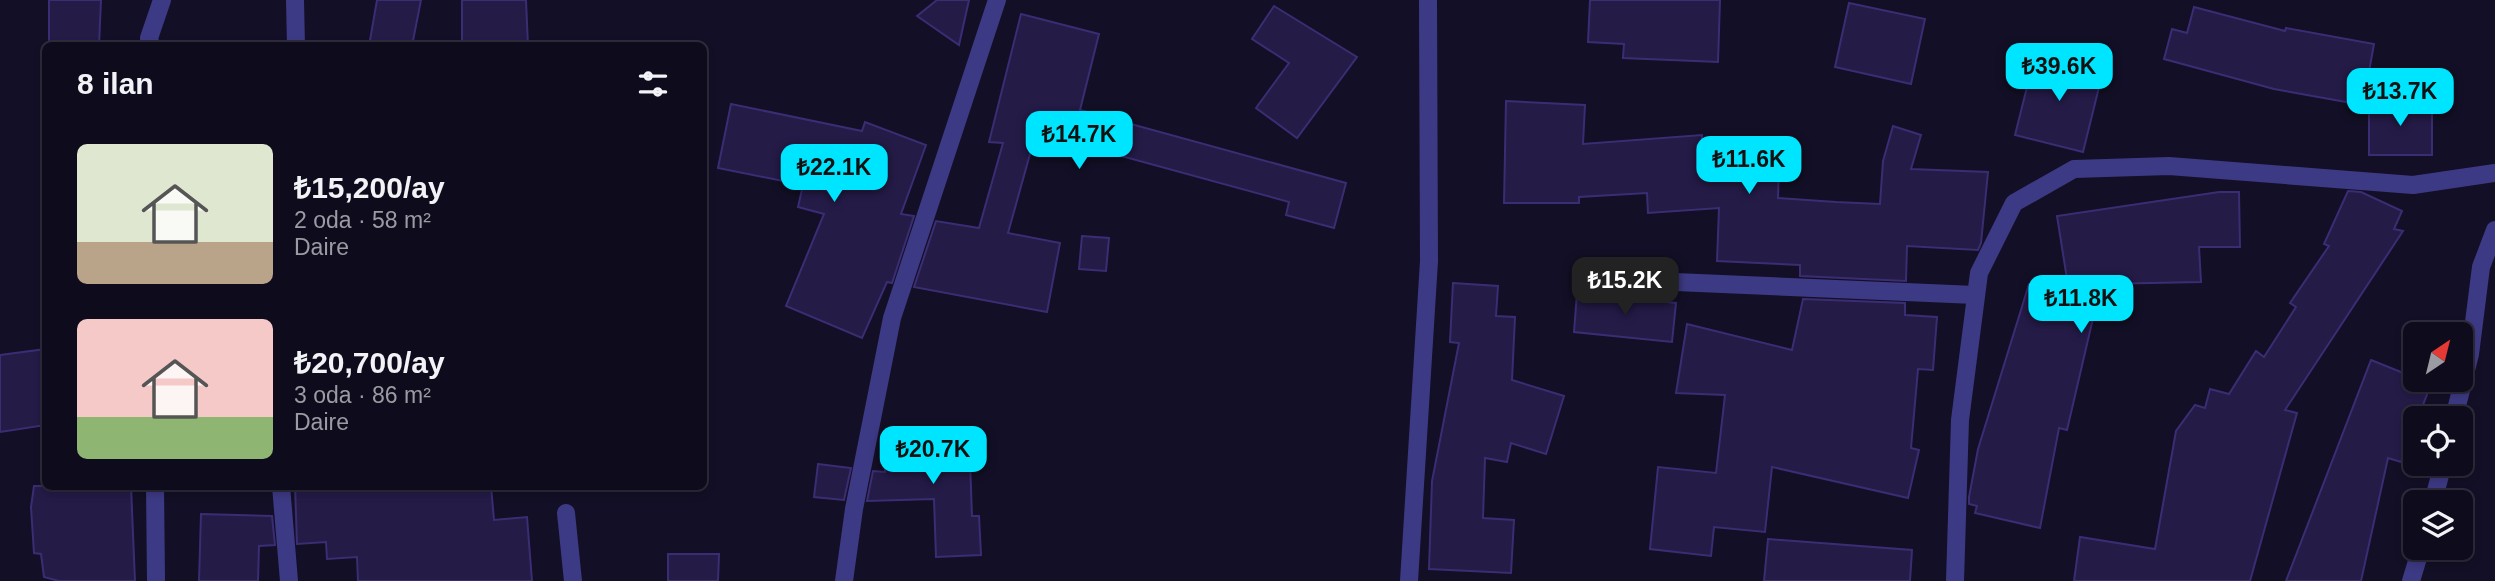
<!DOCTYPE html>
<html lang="tr">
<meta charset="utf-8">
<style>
:root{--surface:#0e0b1c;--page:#171425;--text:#f1f3f6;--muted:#9b9ba3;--line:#2e2b3b;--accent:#00e5ff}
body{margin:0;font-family:Arial,sans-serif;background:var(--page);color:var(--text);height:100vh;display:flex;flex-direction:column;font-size:26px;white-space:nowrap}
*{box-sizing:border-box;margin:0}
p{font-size:23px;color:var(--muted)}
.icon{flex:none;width:38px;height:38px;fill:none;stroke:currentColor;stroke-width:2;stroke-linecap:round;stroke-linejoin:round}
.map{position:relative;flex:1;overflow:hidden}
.details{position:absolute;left:42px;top:42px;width:665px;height:448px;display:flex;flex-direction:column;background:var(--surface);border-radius:10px;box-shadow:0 4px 10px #0003,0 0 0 2px var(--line)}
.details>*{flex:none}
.needle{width:46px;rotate:35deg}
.buttons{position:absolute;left:2403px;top:322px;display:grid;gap:14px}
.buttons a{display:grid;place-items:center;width:70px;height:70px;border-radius:10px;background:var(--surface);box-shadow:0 4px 10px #0003,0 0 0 2px var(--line);font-size:35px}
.price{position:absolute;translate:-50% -60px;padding:0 16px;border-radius:14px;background:var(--accent);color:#111;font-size:23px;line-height:46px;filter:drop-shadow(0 2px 4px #0008)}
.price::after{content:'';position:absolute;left:50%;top:42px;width:21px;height:16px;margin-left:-10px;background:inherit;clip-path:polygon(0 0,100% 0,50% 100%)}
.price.active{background:#222;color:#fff}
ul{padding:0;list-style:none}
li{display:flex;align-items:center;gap:21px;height:175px;padding:0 35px}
li span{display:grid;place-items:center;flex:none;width:196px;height:140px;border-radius:10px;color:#555}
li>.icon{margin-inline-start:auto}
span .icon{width:84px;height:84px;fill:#fffc;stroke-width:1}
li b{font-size:30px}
h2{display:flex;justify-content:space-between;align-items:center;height:84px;padding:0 35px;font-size:30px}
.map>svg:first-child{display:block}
</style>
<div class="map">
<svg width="2495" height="581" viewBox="0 0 2495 581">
<rect width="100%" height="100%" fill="#130f26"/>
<g fill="#241b47" stroke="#3b2d73" stroke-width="2">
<polygon points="49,0 101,0 99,46 49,46"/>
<polygon points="377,0 421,0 412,46 369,46"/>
<polygon points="462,0 526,0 528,46 462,46"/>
<polygon points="937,0 969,0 959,45 917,16"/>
<polygon points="1590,0 1720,0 1718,62 1623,58 1624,44 1588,42"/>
<polygon points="1849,3 1925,19 1911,84 1835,67"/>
<polygon points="1274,6 1357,57 1297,138 1256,108 1289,63 1252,39"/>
<polygon points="2194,7 2285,31 2286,28 2374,44 2363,105 2274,89 2164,59 2172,29 2187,33"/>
<polygon points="1021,14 1099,34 1080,110 1346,183 1334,228 1286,215 1289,202 1052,137 1049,149 1032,147 1008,233 1060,243 1047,312 914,287 936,221 979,228 1003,143 989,142"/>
<polygon points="2035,55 2103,71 2083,152 2015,135"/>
<polygon points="1506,101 1585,105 1583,144 1702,135 1704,161 1779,165 1778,198 1836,202 1880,204 1883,161 1893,126 1921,135 1911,169 1988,172 1981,243 1978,250 1907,246 1906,281 1800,276 1800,265 1717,261 1719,208 1648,213 1647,193 1579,197 1579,203 1504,203"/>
<rect x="2369" y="101" width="63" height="54"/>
<polygon points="731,104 862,131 865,122 926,145 901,214 914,216 892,283 887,282 862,338 786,306 824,214 798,207 803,185 718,168"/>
<polygon points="2348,191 2361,192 2402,211 2394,229 2403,231 2285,410 2297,413 2250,581 2074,581 2080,537 2155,549 2176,431 2195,405 2205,408 2210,389 2229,394 2256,351 2264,357 2296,307 2290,303 2329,246 2324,244"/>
<polygon points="2219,192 2239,192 2240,247 2199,247 2201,282 2101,284 2067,430 2059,428 2040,528 1975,513 1977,506 1969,504 1969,497 1978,449 2029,284 2070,298 2057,216"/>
<polygon points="1082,236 1109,238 1106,271 1079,269"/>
<polygon points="1453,283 1498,286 1496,316 1515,317 1512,380 1564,396 1546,454 1511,443 1507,462 1485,458 1483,518 1514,520 1511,573 1429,569 1432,481 1459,343 1450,342"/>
<polygon points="1577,293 1676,303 1672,342 1574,332"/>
<polygon points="1803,299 1905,303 1905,315 1937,317 1933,370 1918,369 1911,448 1919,450 1908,498 1772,467 1765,532 1714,527 1711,556 1650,549 1658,467 1716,473 1725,395 1676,393 1687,324 1792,350"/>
<polygon points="46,349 46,425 0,432 0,355"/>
<polygon points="2371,360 2431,384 2418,418 2415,418 2401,462 2388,458 2361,581 2286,581"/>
<polygon points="969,434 972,516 979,516 981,555 936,557 934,499 867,501 873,471 885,472 884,437"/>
<polygon points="818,464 851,468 844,500 814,497"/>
<polygon points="34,486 131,486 135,581 59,581 44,577 41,554 34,553 31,507"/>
<polygon points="295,486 491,486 494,520 527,517 532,581 358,581 357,557 327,559 326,542 297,544"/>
<polygon points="201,514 272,516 275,545 259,546 258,581 199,581"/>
<polygon points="1768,539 1912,550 1910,581 1764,581"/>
<polygon points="668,554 719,554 718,581 668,581"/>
</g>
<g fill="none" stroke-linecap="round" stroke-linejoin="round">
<g stroke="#3d3a85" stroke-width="18">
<polyline points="295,0 296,46"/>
<polyline points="151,46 149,38 162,0"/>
<polyline points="1606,279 1975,295"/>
<polyline points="2454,418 2470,354 2481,267 2495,230"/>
<polyline points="155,486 156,581"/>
<polyline points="281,486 289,581"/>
<polyline points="2433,502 2443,464"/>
<polyline points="566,513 573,581"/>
<polyline points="844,581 854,509 892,318 997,0"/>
<polyline points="1409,581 1429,261 1428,0"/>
<polyline points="1955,581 1960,420 1979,273 2014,203 2074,169 2169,166 2413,185 2495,173"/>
<polyline points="2411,581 2421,548"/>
</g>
</g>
</svg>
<div class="buttons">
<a><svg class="needle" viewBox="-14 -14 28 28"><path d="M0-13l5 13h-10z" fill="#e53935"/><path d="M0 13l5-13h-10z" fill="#9b9ba3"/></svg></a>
<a><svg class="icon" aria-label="locate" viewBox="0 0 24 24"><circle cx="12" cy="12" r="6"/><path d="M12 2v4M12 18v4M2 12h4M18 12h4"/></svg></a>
<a><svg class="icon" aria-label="layers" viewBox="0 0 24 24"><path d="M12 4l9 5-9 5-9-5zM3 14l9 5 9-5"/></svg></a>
</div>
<b class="price" style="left:2059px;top:103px">₺39.6K</b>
<b class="price" style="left:2400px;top:128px">₺13.7K</b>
<b class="price" style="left:1079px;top:171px">₺14.7K</b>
<b class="price" style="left:1749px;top:196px">₺11.6K</b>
<b class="price" style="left:834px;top:204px">₺22.1K</b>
<b class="price active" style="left:1625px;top:317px">₺15.2K</b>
<b class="price" style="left:2081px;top:335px">₺11.8K</b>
<b class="price" style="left:933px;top:486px">₺20.7K</b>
<section class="details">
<h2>8 ilan<svg class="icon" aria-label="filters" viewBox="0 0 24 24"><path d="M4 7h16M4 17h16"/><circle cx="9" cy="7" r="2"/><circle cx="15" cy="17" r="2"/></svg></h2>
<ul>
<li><span style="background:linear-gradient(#dfe7d0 70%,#b9a48a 0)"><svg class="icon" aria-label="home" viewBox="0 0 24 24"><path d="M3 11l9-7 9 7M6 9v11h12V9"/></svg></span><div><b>₺15,200/ay</b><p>2 oda · 58 m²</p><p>Daire</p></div></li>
<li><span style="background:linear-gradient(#f6c9c9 70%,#8fb573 0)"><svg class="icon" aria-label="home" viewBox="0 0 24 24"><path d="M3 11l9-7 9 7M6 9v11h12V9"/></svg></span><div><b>₺20,700/ay</b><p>3 oda · 86 m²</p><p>Daire</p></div></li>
</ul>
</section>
</div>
